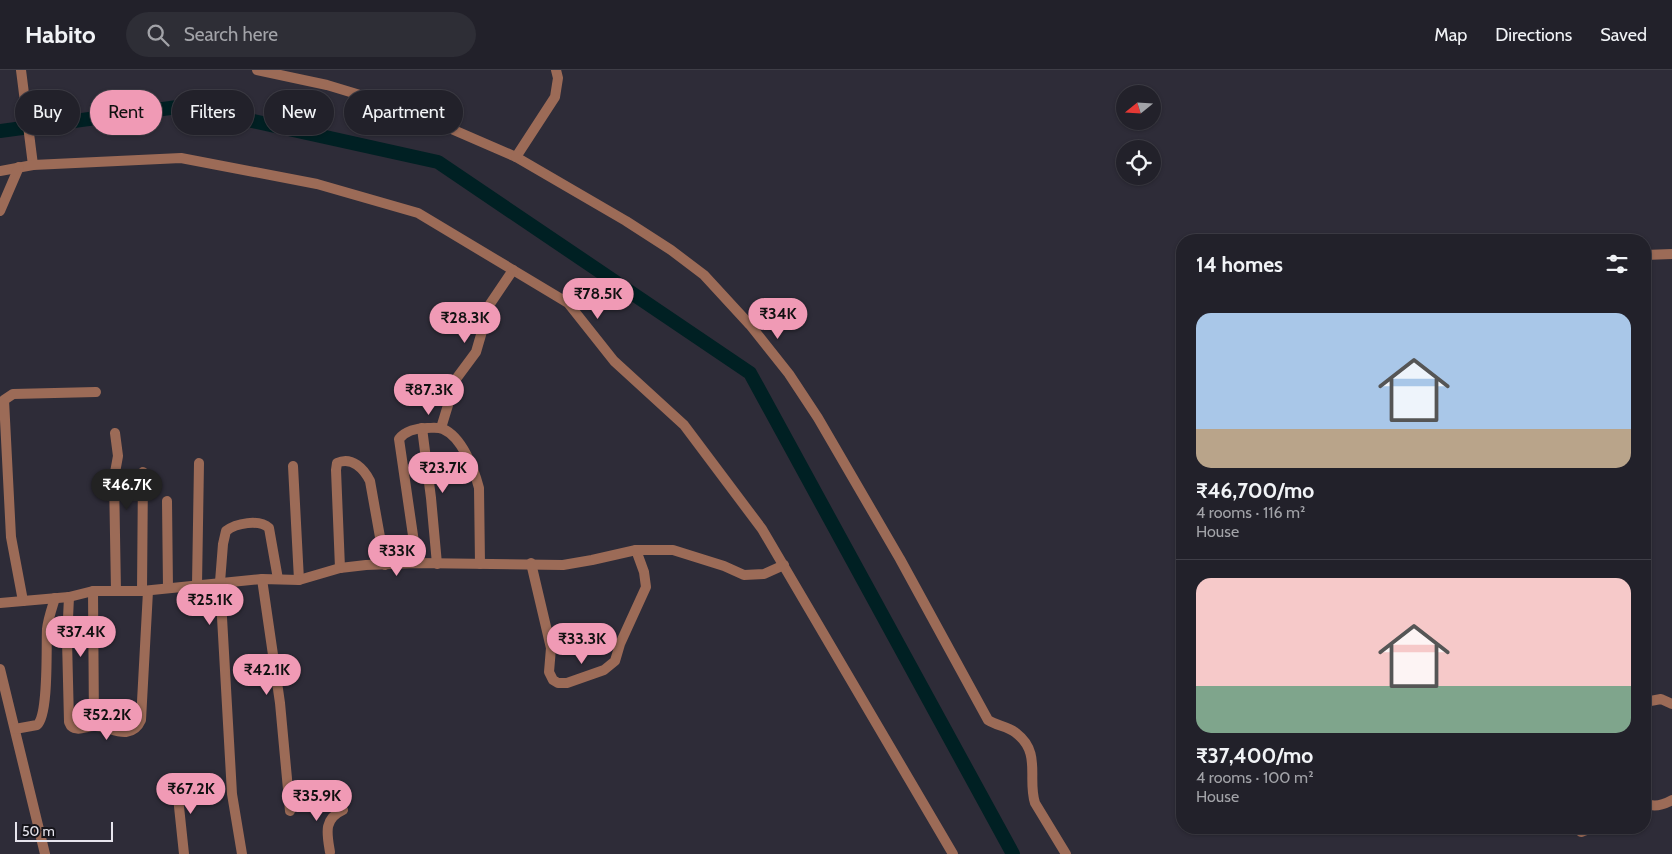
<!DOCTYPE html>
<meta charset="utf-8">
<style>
:root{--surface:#22212a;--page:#2e2e36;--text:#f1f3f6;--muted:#a2a3a8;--line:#3f3e47;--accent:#f09ab5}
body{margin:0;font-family:Cabin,sans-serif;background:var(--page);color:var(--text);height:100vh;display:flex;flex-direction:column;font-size:19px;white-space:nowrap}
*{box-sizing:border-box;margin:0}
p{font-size:16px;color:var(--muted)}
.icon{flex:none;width:28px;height:28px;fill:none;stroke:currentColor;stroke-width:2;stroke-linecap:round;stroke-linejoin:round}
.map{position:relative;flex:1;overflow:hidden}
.panel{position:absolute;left:1176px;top:164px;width:475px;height:600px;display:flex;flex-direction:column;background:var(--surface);border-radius:20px;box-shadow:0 1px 4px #0004,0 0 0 1px var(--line)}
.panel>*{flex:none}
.hud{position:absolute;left:15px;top:20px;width:475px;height:45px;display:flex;gap:10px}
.needle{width:32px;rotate:252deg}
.controls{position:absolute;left:1116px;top:15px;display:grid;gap:10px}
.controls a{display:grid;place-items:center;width:45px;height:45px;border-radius:50%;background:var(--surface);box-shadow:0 1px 4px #0004,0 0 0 1px var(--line);font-size:25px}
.scale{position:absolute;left:15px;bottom:12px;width:98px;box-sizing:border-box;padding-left:5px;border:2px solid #e6e5ed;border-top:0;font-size:14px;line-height:18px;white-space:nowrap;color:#e6e5ed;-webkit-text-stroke:4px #16151b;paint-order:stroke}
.price{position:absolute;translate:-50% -42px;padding:0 11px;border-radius:18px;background:var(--accent);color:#111;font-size:16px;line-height:32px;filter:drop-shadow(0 1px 2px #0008)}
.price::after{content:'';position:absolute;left:50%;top:30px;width:15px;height:11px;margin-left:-8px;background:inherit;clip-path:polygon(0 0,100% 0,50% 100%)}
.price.active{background:#222;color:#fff}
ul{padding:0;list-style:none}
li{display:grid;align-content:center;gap:10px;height:265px;padding:0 20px}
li+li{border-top:1px solid var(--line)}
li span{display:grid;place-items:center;height:155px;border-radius:15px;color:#555}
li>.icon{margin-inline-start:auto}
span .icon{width:90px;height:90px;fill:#fffc;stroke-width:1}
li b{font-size:21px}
h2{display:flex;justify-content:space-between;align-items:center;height:60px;padding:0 20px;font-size:21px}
.pill{padding:0 18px;border-radius:22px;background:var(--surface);box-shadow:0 1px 4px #0004,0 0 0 1px var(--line);font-size:18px;line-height:45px}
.pill.active{background:var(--accent);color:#111}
header{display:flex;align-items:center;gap:30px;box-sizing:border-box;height:70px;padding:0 25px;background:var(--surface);border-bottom:1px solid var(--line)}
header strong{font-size:24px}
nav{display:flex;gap:28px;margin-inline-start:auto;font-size:18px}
.search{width:350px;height:45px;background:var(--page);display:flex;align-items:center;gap:12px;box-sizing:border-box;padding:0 18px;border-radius:28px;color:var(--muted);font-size:19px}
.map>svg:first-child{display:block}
</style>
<header>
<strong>Habito</strong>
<div class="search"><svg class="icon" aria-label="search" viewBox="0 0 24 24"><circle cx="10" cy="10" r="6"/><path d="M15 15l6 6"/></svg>Search here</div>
<nav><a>Map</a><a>Directions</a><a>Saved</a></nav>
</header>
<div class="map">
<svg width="1672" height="784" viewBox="0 0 1672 784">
<rect width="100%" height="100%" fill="#2e2c38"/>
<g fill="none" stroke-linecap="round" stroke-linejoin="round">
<polyline stroke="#002023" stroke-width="14" points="0,61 185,36 438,92 750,303 1013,784"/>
<g stroke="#9c6b57" stroke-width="10">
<polyline points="21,0 33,95"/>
<path d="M257 0 327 15 403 38 516 87 626 151 671 180 704 205 750 255 789 304 818 348 900 489 988 650C997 656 1008 656 1016 663 1042 683 1027 708 1035 733L1066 784"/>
<polyline points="516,87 555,27 558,8 556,0"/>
<polyline points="0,101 33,95 181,88 317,114 418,143 568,233 614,291 684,355 762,459 953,784"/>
<polyline points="0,141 19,97"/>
<polyline points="1645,185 1672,184"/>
<polyline points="422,358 431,428 437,494"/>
<polyline points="441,358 456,309 476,282 490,234 513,200"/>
<polyline points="115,363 118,386 114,408 116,521"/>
<polyline points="293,396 299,510"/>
<polyline points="167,431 168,518"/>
<path d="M417 493 399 369C405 361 417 358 427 358 432 358 438 357 443 359 462 367 474 399 479 418L480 494"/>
<polyline points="531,493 551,578 549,602 553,610 558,613 567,613 604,600 615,591 620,574 646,517 644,502 636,480"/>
<path d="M340 498 336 400 337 393C352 386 364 399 370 411L385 495"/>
<polyline points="262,509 280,633 290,741"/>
<polyline points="197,515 199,393"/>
<polyline points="93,521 94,656"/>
<polyline points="142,521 143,402"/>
<path d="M69 527 67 570 69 652 71 656C78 662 86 656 94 656 105 655 115 663 126 662 134 661 138 657 141 650L148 521"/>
<polyline points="23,531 11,467 4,330 13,324 96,322"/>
<polyline points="0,533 69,527 93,521 142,521 262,509 299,510 340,498 366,495 417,493 563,495 592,490 636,480 673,480 724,496 744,505 764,504 784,495"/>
<polyline points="0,599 45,784"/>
<polyline points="1645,632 1661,629 1672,634"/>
<path d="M15 659 37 655C49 645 46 577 47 559 48 549 52 538 55 528"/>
<polyline points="176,708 184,784"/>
<path d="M1645 733C1654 738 1663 735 1672 730"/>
<polyline points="1581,762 1591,758"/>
<path d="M330 782C327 764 323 749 343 740"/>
<path d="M242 784 232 724 220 512 223 474 226 461C236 453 259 449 269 458L278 509"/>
</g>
</g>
</svg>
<div class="controls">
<a><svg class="needle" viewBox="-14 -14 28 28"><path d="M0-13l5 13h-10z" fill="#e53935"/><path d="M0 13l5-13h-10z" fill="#a2a3a8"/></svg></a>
<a><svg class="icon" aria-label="locate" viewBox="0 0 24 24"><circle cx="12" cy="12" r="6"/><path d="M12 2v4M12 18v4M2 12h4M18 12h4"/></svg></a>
</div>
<div class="scale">50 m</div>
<b class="price" style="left:598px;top:250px">₹78.5K</b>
<b class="price" style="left:778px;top:270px">₹34K</b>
<b class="price" style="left:465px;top:274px">₹28.3K</b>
<b class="price" style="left:429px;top:346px">₹87.3K</b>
<b class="price" style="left:443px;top:424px">₹23.7K</b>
<b class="price active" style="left:127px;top:441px">₹46.7K</b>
<b class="price" style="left:397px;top:507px">₹33K</b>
<b class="price" style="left:210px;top:556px">₹25.1K</b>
<b class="price" style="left:81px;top:588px">₹37.4K</b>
<b class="price" style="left:582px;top:595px">₹33.3K</b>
<b class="price" style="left:267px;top:626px">₹42.1K</b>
<b class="price" style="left:107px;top:671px">₹52.2K</b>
<b class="price" style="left:191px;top:745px">₹67.2K</b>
<b class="price" style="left:317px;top:752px">₹35.9K</b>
<div class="hud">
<a class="pill">Buy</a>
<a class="pill active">Rent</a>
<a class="pill">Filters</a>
<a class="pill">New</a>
<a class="pill">Apartment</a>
</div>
<section class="panel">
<h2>14 homes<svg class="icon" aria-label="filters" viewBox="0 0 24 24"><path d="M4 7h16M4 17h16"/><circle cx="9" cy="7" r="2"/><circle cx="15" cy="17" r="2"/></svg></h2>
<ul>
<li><span style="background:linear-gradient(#a9c7e8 75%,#b9a48a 0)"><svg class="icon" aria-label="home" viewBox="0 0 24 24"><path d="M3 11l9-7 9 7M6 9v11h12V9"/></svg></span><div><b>₹46,700/mo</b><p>4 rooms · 116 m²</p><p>House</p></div></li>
<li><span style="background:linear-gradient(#f6c9c9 70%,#7fa58c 0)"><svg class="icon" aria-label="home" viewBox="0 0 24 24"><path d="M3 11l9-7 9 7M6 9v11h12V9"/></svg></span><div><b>₹37,400/mo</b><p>4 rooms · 100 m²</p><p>House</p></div></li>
</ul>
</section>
</div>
